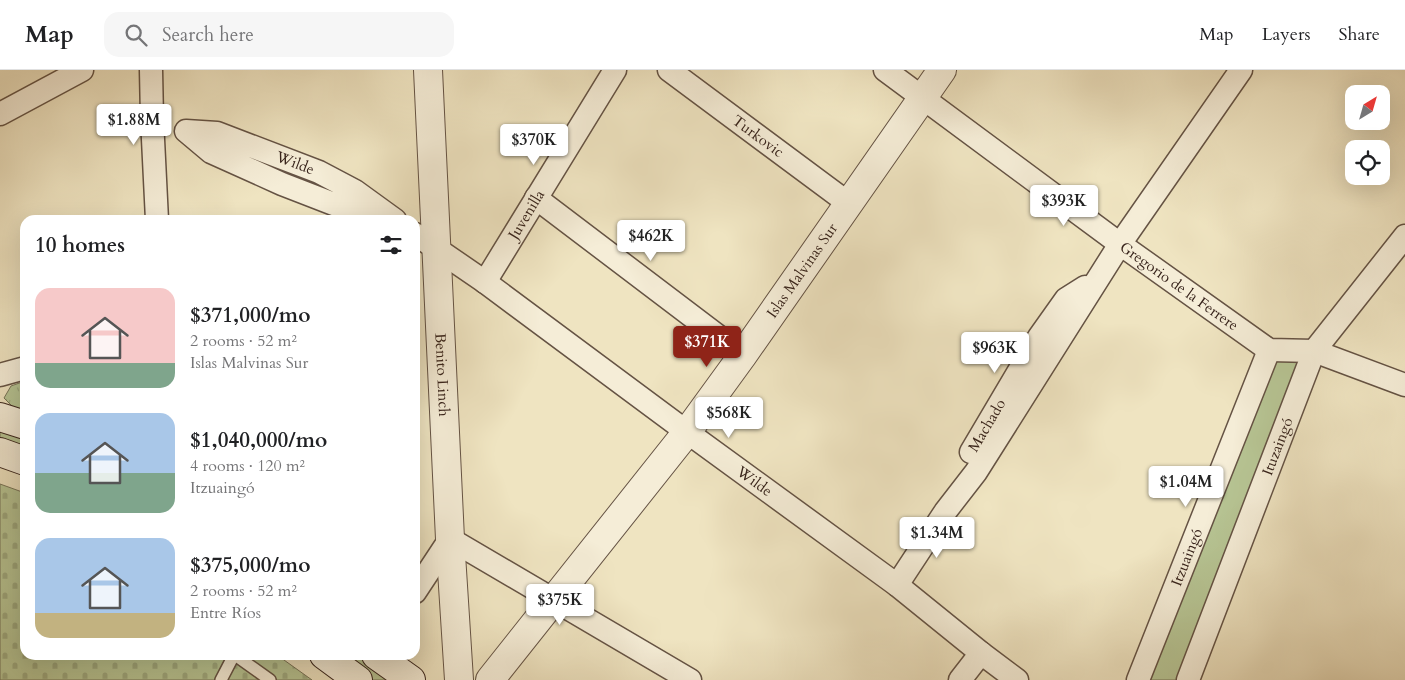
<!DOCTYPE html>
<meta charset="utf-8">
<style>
:root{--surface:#fff;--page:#f6f6f6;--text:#202124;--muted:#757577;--line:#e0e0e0;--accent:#8f2418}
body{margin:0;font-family:Cardo,serif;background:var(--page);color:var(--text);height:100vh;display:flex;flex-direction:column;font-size:19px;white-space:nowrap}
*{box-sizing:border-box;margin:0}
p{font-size:16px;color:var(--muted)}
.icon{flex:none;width:28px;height:28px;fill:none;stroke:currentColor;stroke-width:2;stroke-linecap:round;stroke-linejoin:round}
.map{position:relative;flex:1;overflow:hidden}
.sheet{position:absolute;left:20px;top:145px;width:400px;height:445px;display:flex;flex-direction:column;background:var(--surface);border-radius:15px;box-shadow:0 5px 20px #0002}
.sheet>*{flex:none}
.needle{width:32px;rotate:37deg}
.buttons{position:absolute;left:1345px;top:15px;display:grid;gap:10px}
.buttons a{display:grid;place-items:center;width:45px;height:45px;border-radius:10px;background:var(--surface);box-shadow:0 5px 20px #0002;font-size:25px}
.price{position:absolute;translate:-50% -42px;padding:0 11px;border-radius:5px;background:#fff;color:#222;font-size:16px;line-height:32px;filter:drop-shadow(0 1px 2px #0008)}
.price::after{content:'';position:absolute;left:50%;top:30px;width:15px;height:11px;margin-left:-8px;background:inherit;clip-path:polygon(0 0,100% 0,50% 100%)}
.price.on{background:var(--accent);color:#fff}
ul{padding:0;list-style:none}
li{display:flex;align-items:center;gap:15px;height:125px;padding:0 15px}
li span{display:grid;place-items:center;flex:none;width:140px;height:100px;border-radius:15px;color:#555}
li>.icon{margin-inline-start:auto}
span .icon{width:60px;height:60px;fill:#fffc;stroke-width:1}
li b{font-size:21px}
h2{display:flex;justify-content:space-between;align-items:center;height:60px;padding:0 15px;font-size:21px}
header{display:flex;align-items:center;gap:30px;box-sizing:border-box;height:70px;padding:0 25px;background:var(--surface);border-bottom:1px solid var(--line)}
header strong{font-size:24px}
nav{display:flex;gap:28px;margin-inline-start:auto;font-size:18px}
.search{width:350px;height:45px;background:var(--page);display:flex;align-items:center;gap:12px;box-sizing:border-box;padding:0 18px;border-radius:15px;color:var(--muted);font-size:19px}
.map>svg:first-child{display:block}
</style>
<header>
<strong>Map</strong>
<div class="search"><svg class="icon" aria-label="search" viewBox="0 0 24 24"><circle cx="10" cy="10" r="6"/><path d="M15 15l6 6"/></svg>Search here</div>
<nav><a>Map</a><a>Layers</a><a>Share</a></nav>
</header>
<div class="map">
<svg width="1405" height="610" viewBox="0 0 1405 610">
<defs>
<pattern id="cemetery-stones" width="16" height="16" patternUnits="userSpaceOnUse" patternTransform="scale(1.25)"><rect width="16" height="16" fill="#b7c594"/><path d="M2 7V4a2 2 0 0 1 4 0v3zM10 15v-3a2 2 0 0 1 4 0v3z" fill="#9ea97f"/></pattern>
<pattern id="park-tufts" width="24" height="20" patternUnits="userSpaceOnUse" patternTransform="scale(1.25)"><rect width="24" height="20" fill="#b7c594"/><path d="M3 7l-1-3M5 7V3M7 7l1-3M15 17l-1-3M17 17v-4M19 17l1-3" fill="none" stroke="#9ea97f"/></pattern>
</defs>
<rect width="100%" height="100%" fill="#efe4c1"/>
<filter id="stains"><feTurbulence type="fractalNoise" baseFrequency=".004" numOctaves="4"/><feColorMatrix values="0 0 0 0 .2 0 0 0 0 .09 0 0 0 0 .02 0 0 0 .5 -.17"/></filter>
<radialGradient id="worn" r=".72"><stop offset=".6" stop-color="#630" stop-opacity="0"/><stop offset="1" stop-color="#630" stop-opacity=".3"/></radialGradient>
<g fill="#b7c594" stroke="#777458">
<polygon points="1269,280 1314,281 1188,610 1138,610"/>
<polygon points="0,347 25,355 25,391 0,382"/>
<polygon points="324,585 376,585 411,610 358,610"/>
</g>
<polygon fill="url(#cemetery-stones)" stroke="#777458" points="0,414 25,423 25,585 277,585 312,610 0,610"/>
<polygon fill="url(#park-tufts)" stroke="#777458" points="25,311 25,341 14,338 4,328 11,316"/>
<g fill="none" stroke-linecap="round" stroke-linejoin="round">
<g stroke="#655344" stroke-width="14">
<g id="service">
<polyline points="235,585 270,610"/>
<polyline points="221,610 234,585"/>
</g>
</g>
<g stroke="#655344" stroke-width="25">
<g id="minor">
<polyline points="151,0 152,49 157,150"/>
<path id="s1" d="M669 0 848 133"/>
<path id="s2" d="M885 0 1120 174 1269 280 1314 281 1405 315"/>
<polyline points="0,44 82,0"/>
<polyline points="536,128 743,285"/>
<path id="s3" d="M375 150 282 114 211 82 186 61 217 63 319 102 355 121 395 150"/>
<path id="s4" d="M415 164 485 212 687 362 897 515 981 583 1017 610"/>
<path id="s5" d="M485 212 615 0"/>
<polyline points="0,305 25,298"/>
<path id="s6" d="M971 382 1039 267 1066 229 1085 217"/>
<polyline points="897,515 945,442 976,402 1120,174 1241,0"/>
<polyline points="415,522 450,469 690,610"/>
<polyline points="960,610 981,583"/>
<path id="s7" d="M1138 610 1269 280"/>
<path id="s8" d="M1188 610 1314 281 1405 166"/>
</g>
</g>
<g stroke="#655344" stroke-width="30">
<g id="tertiary">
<path id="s9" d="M428 0 450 469 459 610"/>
<path id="s10" d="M490 610 687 362 743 285 942 0"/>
</g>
</g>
<g stroke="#37231b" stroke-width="30">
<g id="secondary">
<polyline points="0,347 25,355"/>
<polyline points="0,382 25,391"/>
<polyline points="324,585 358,610"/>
<polyline points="376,585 411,610"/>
</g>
</g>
<use href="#service" stroke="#f5edd7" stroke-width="11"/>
<use href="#minor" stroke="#f5edd7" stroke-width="22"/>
<use href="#tertiary" stroke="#f5edd7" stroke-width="28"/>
<use href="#secondary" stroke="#f5edd7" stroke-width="28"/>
</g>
<g text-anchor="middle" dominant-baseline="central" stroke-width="4" stroke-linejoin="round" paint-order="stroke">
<g font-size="15" fill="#37231b" stroke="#f5edd7">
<text stroke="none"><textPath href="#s1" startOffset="111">Turkovic</textPath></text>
<text stroke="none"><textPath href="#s3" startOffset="325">Wilde</textPath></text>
<text stroke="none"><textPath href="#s5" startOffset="79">Juvenilla</textPath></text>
<text stroke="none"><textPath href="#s10" startOffset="515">Islas Malvinas Sur</textPath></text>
<text stroke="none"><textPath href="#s2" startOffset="365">Gregorio de la Ferrere</textPath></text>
<text stroke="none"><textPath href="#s9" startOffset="305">Benito Linch</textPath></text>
<text stroke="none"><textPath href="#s6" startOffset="31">Machado</textPath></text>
<text stroke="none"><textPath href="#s8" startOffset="250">Ituzaingó</textPath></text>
<text stroke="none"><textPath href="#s4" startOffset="420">Wilde</textPath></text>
<text stroke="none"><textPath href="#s7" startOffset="132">Itzuaingó</textPath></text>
</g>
</g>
<rect width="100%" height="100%" filter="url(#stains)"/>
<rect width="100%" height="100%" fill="url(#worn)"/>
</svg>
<div class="buttons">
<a><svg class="needle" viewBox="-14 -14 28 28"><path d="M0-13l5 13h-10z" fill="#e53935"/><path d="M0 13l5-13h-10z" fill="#757577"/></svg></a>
<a><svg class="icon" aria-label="locate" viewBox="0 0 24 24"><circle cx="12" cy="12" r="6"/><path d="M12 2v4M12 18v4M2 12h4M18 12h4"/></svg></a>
</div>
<b class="price" style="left:134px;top:76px">$1.88M</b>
<b class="price" style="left:534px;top:96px">$370K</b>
<b class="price" style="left:1064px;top:157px">$393K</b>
<b class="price" style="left:651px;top:192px">$462K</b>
<b class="price on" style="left:707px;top:298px">$371K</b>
<b class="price" style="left:995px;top:304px">$963K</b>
<b class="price" style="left:729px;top:369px">$568K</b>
<b class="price" style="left:1186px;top:438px">$1.04M</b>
<b class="price" style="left:937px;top:489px">$1.34M</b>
<b class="price" style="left:560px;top:556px">$375K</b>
<section class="sheet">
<h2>10 homes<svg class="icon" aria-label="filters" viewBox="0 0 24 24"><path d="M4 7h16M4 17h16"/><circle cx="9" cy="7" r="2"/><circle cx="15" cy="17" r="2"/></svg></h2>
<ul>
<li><span style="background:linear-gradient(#f6c9c9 75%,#7fa58c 0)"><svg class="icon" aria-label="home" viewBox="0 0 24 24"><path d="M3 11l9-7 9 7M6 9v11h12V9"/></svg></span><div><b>$371,000/mo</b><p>2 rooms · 52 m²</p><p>Islas Malvinas Sur</p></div></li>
<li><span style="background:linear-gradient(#a9c7e8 60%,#7fa58c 0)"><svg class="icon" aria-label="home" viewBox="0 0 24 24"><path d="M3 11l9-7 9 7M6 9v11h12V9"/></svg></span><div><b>$1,040,000/mo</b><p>4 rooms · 120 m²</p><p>Itzuaingó</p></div></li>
<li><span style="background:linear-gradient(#a9c7e8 75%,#c2b280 0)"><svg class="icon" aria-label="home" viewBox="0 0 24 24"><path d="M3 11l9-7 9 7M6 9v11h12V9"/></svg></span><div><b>$375,000/mo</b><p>2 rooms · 52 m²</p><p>Entre Ríos</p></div></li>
</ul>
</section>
</div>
